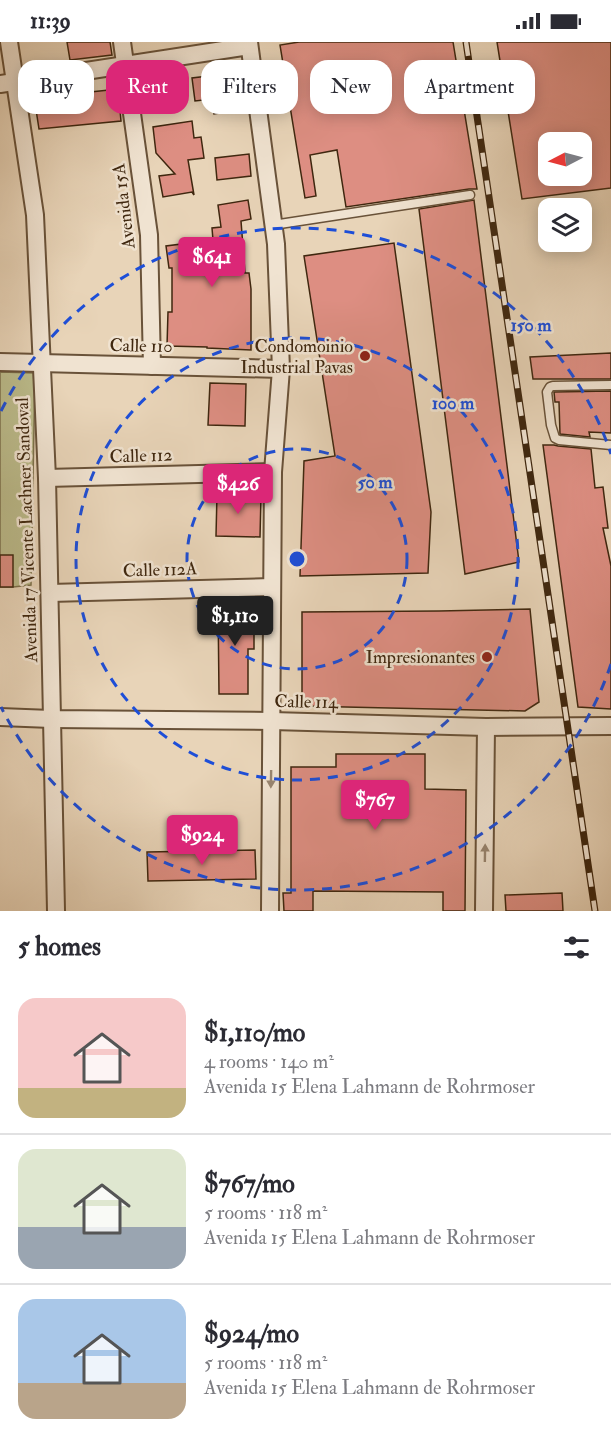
<!DOCTYPE html>
<meta charset="utf-8">
<style>
:root{--surface:#fff;--page:#f2f2f3;--text:#2b2b33;--muted:#7c7c81;--line:#e1e1e2;--accent:#db2777}
body{margin:0;font-family:"IM FELL Double Pica",serif;background:var(--page);color:var(--text);height:100vh;display:flex;flex-direction:column;font-size:22px;white-space:nowrap}
*{box-sizing:border-box;margin:0}
p{font-size:20px;color:var(--muted)}
.icon{flex:none;width:33px;height:33px;fill:none;stroke:currentColor;stroke-width:2;stroke-linecap:round;stroke-linejoin:round}
.map{position:relative;height:869px;overflow:hidden}
.sheet{display:flex;flex-direction:column;background:var(--surface);flex:1}
.sheet>*{flex:none}
.banner{position:absolute;left:18px;top:18px;width:576px;height:54px;display:flex;gap:12px}
.needle{width:39px;rotate:264deg}
.tools{position:absolute;left:538px;top:90px;display:grid;gap:12px}
.tools a{display:grid;place-items:center;width:54px;height:54px;border-radius:12px;background:var(--surface);box-shadow:0 3px 15px #0003;font-size:30px}
.price{position:absolute;translate:-50% -51px;padding:0 14px;border-radius:6px;background:var(--accent);color:#fff;font-size:20px;line-height:39px;filter:drop-shadow(0 2px 3px #0008)}
.price::after{content:'';position:absolute;left:50%;top:36px;width:18px;height:14px;margin-left:-9px;background:inherit;clip-path:polygon(0 0,100% 0,50% 100%)}
.price.current{background:#222;color:#fff}
ul{padding:0;list-style:none}
li{display:flex;align-items:center;gap:18px;height:150px;padding:0 18px}
li+li{border-top:2px solid var(--line)}
li span{display:grid;place-items:center;flex:none;width:168px;height:120px;border-radius:18px;color:#555}
li>.icon{margin-inline-start:auto}
span .icon{width:72px;height:72px;fill:#fffc;stroke-width:1}
li b{font-size:26px}
h2{display:flex;justify-content:space-between;align-items:center;height:72px;padding:0 18px;font-size:26px}
.chip{padding:0 21px;border-radius:18px;background:var(--surface);box-shadow:0 3px 15px #0003;font-size:21px;line-height:54px}
.chip.current{background:var(--accent);color:#fff}
.status{display:flex;justify-content:space-between;align-items:center;height:42px;padding:0 30px;background:var(--surface);direction:ltr}
.status svg{height:16px;fill:currentColor}
.map>svg:first-child{display:block}
</style>
<div class="status"><b>11:39</b><svg viewBox="0 0 49 12"><path d="M0 12V9h3v3zM5 12V6h3v6zM10 12V3h3v9zM15 12V0h3v12zM26 1h20v11H26zM47 4h2v5h-2z"/></svg></div>
<div class="map">
<svg width="611" height="869" viewBox="0 0 611 869">
<rect width="100%" height="100%" fill="#e8d4b8"/>
<filter id="stains"><feTurbulence type="fractalNoise" baseFrequency=".00333" numOctaves="4"/><feColorMatrix values="0 0 0 0 .2 0 0 0 0 .09 0 0 0 0 .02 0 0 0 .5 -.17"/></filter>
<radialGradient id="worn" r=".72"><stop offset=".6" stop-color="#630" stop-opacity="0"/><stop offset="1" stop-color="#630" stop-opacity=".3"/></radialGradient>
<polygon fill="#bbbb8b" stroke="#7d714d" stroke-width="1.5" points="0,330 35,331 31,543 13,545 0,545"/>
<g fill="#dd8e82" stroke="#3f270f" stroke-width="1.5" fill-rule="evenodd">
<polygon points="67,0 110,0 112,13 70,18"/>
<polygon points="299,0 453,0 477,147 469,147 346,165 337,108 310,113 316,154 305,156 280,3"/>
<path d="M497 0H611V146L522 157ZM549 100H582V134H549Z"/>
<polygon points="225,32 226,42 235,41 239,68 214,72 212,57 195,59 192,36"/>
<polygon points="118,47 121,79 39,87 35,61 73,55 72,52"/>
<polygon points="192,79 194,96 201,95 204,116 188,118 194,153 192,150 163,155 159,134 175,132 156,111 153,85"/>
<polygon points="249,112 251,134 217,138 215,116"/>
<polygon points="248,158 251,177 241,179 245,231 249,231 251,247 251,308 207,306 207,305 167,304 168,270 172,270 172,226 169,226 166,204 213,198 212,186 221,185 218,163"/>
<polygon points="474,158 519,520 465,532 419,167"/>
<polygon points="394,201 431,470 428,531 300,534 304,419 335,414 304,214"/>
<polygon points="611,311 611,337 533,337 530,315"/>
<polygon points="210,341 246,342 245,384 208,383"/>
<polygon points="611,349 611,391 589,390 590,395 560,392 559,360 555,360 554,350"/>
<polygon points="543,403 554,403 558,404 591,407 595,446 603,445 608,486 603,486 611,524 611,667 578,665"/>
<polygon points="217,452 261,453 260,495 216,494"/>
<rect x="0" y="513" width="13" height="32"/>
<polygon points="218,561 247,561 254,568 254,607 248,607 248,652 219,652"/>
<polygon points="530,567 539,660 525,669 302,664 302,570 439,569"/>
<polygon points="336,712 425,712 425,747 466,748 465,869 443,869 443,850 313,849 313,869 284,869 283,851 291,851 291,725 336,725"/>
<polygon points="255,808 256,837 148,839 147,810"/>
<polygon points="562,851 563,869 506,869 505,853"/>
</g>
<g fill="none" stroke-linecap="round" stroke-linejoin="round">
<g stroke="#695239" stroke-width="11">
<g id="lane">
<polyline points="273,183 470,153"/>
<polyline points="611,343 553,344 550,345 547,350 551,383 555,396 559,398 611,403"/>
</g>
</g>
<g stroke="#695239" stroke-width="20">
<g id="street">
<polyline points="9,0 35,173 47,436 56,869"/>
<polyline points="122,0 149,193 152,324"/>
<polyline points="249,0 276,202 281,327 273,430 270,869"/>
<polyline points="0,42 249,4"/>
<polyline points="0,320 281,327"/>
<polyline points="47,436 273,430"/>
<polyline points="50,551 272,545"/>
<polyline points="0,675 51,677 272,679 486,685 611,684"/>
<polyline points="484,869 486,685"/>
</g>
</g>
<use href="#lane" stroke="#f0e3d1" stroke-width="8"/>
<use href="#street" stroke="#f0e3d1" stroke-width="16"/>
<g stroke="#3f270f" stroke-width="7">
<polyline id="rail" points="466,0 595,869"/>
</g>
<use href="#rail" stroke="#f0e3d1" stroke-width="4.5" stroke-dasharray="14" stroke-linecap="butt"/>
</g>
<defs><path id="oneway-solid" d="M-6-.8H1V-3.2L6.5 0L1 3.2V.8H-6Z" transform="scale(1.5)"/></defs>
<g fill="#988570">
<use href="#oneway-solid" transform="translate(271 737) rotate(91)"/>
<use href="#oneway-solid" transform="translate(485 811) rotate(-89)"/>
</g>
<g fill="none" stroke="#1d4ed8" stroke-width="3" stroke-dasharray="10 8">
<circle cx="297" cy="517" r="110"/>
<circle cx="297" cy="517" r="221"/>
<path d="M611 622A331 331 0 0 1 1 665M1 369A331 331 0 0 1 611 412"/>
</g>
<g fill="#8f2418" stroke="#f0e3d1" stroke-width="2">
<circle cx="365" cy="314" r="6"/>
<circle cx="487" cy="615" r="6"/>
</g>
<g text-anchor="middle" dominant-baseline="central" stroke-width="5" stroke-linejoin="round" paint-order="stroke">
<g font-size="18" fill="#3f270f" stroke="#f0e3d1">
<text transform="translate(124 164) rotate(-97)">Avenida 15A</text>
<text transform="translate(141 304) rotate(1)">Calle 110</text>
<text transform="translate(141 414) rotate(-2)">Calle 112</text>
<text transform="translate(27 488) rotate(-92)">Avenida 17 Vicente Lachner Sandoval</text>
<text transform="translate(160 528) rotate(-2)">Calle 112A</text>
<text transform="translate(306 660) rotate(1)">Calle 114</text>
</g>
<g font-size="18" fill="#3f270f" stroke="#f0e3d1" text-anchor="end">
<text x="353" y="304">Condomoinio<tspan x="353" dy="21">Industrial Pavas</tspan></text>
<text x="475" y="615">Impresionantes</text>
</g>
</g>
<circle cx="297" cy="517" r="9" fill="#1d4ed8" stroke="#f0e3d1" stroke-width="3"/>
<g font-size="18" text-anchor="middle" font-weight="bold" fill="#1d4ed8" stroke="#f0e3d1" stroke-width="5" stroke-linejoin="round" paint-order="stroke">
<text x="531" y="289">150 m</text>
<text x="453" y="367">100 m</text>
<text x="375" y="446">50 m</text>
</g>
<rect width="100%" height="100%" filter="url(#stains)"/>
<rect width="100%" height="100%" fill="url(#worn)"/>
</svg>
<div class="tools">
<a><svg class="needle" viewBox="-14 -14 28 28"><path d="M0-13l5 13h-10z" fill="#e53935"/><path d="M0 13l5-13h-10z" fill="#7c7c81"/></svg></a>
<a><svg class="icon" aria-label="layers" viewBox="0 0 24 24"><path d="M12 4l9 5-9 5-9-5zM3 14l9 5 9-5"/></svg></a>
</div>
<b class="price" style="left:212px;top:246px">$641</b>
<b class="price" style="left:238px;top:473px">$426</b>
<b class="price current" style="left:235px;top:605px">$1,110</b>
<b class="price" style="left:375px;top:789px">$767</b>
<b class="price" style="left:202px;top:824px">$924</b>
<div class="banner">
<a class="chip">Buy</a>
<a class="chip current">Rent</a>
<a class="chip">Filters</a>
<a class="chip">New</a>
<a class="chip">Apartment</a>
</div>
</div>
<section class="sheet">
<h2>5 homes<svg class="icon" aria-label="filters" viewBox="0 0 24 24"><path d="M4 7h16M4 17h16"/><circle cx="9" cy="7" r="2"/><circle cx="15" cy="17" r="2"/></svg></h2>
<ul>
<li><span style="background:linear-gradient(#f6c9c9 75%,#c2b280 0)"><svg class="icon" aria-label="home" viewBox="0 0 24 24"><path d="M3 11l9-7 9 7M6 9v11h12V9"/></svg></span><div><b>$1,110/mo</b><p>4 rooms · 140 m²</p><p>Avenida 15 Elena Lahmann de Rohrmoser</p></div></li>
<li><span style="background:linear-gradient(#dfe7d0 65%,#9aa5b1 0)"><svg class="icon" aria-label="home" viewBox="0 0 24 24"><path d="M3 11l9-7 9 7M6 9v11h12V9"/></svg></span><div><b>$767/mo</b><p>5 rooms · 118 m²</p><p>Avenida 15 Elena Lahmann de Rohrmoser</p></div></li>
<li><span style="background:linear-gradient(#a9c7e8 70%,#b9a48a 0)"><svg class="icon" aria-label="home" viewBox="0 0 24 24"><path d="M3 11l9-7 9 7M6 9v11h12V9"/></svg></span><div><b>$924/mo</b><p>5 rooms · 118 m²</p><p>Avenida 15 Elena Lahmann de Rohrmoser</p></div></li>
</ul>
</section>
